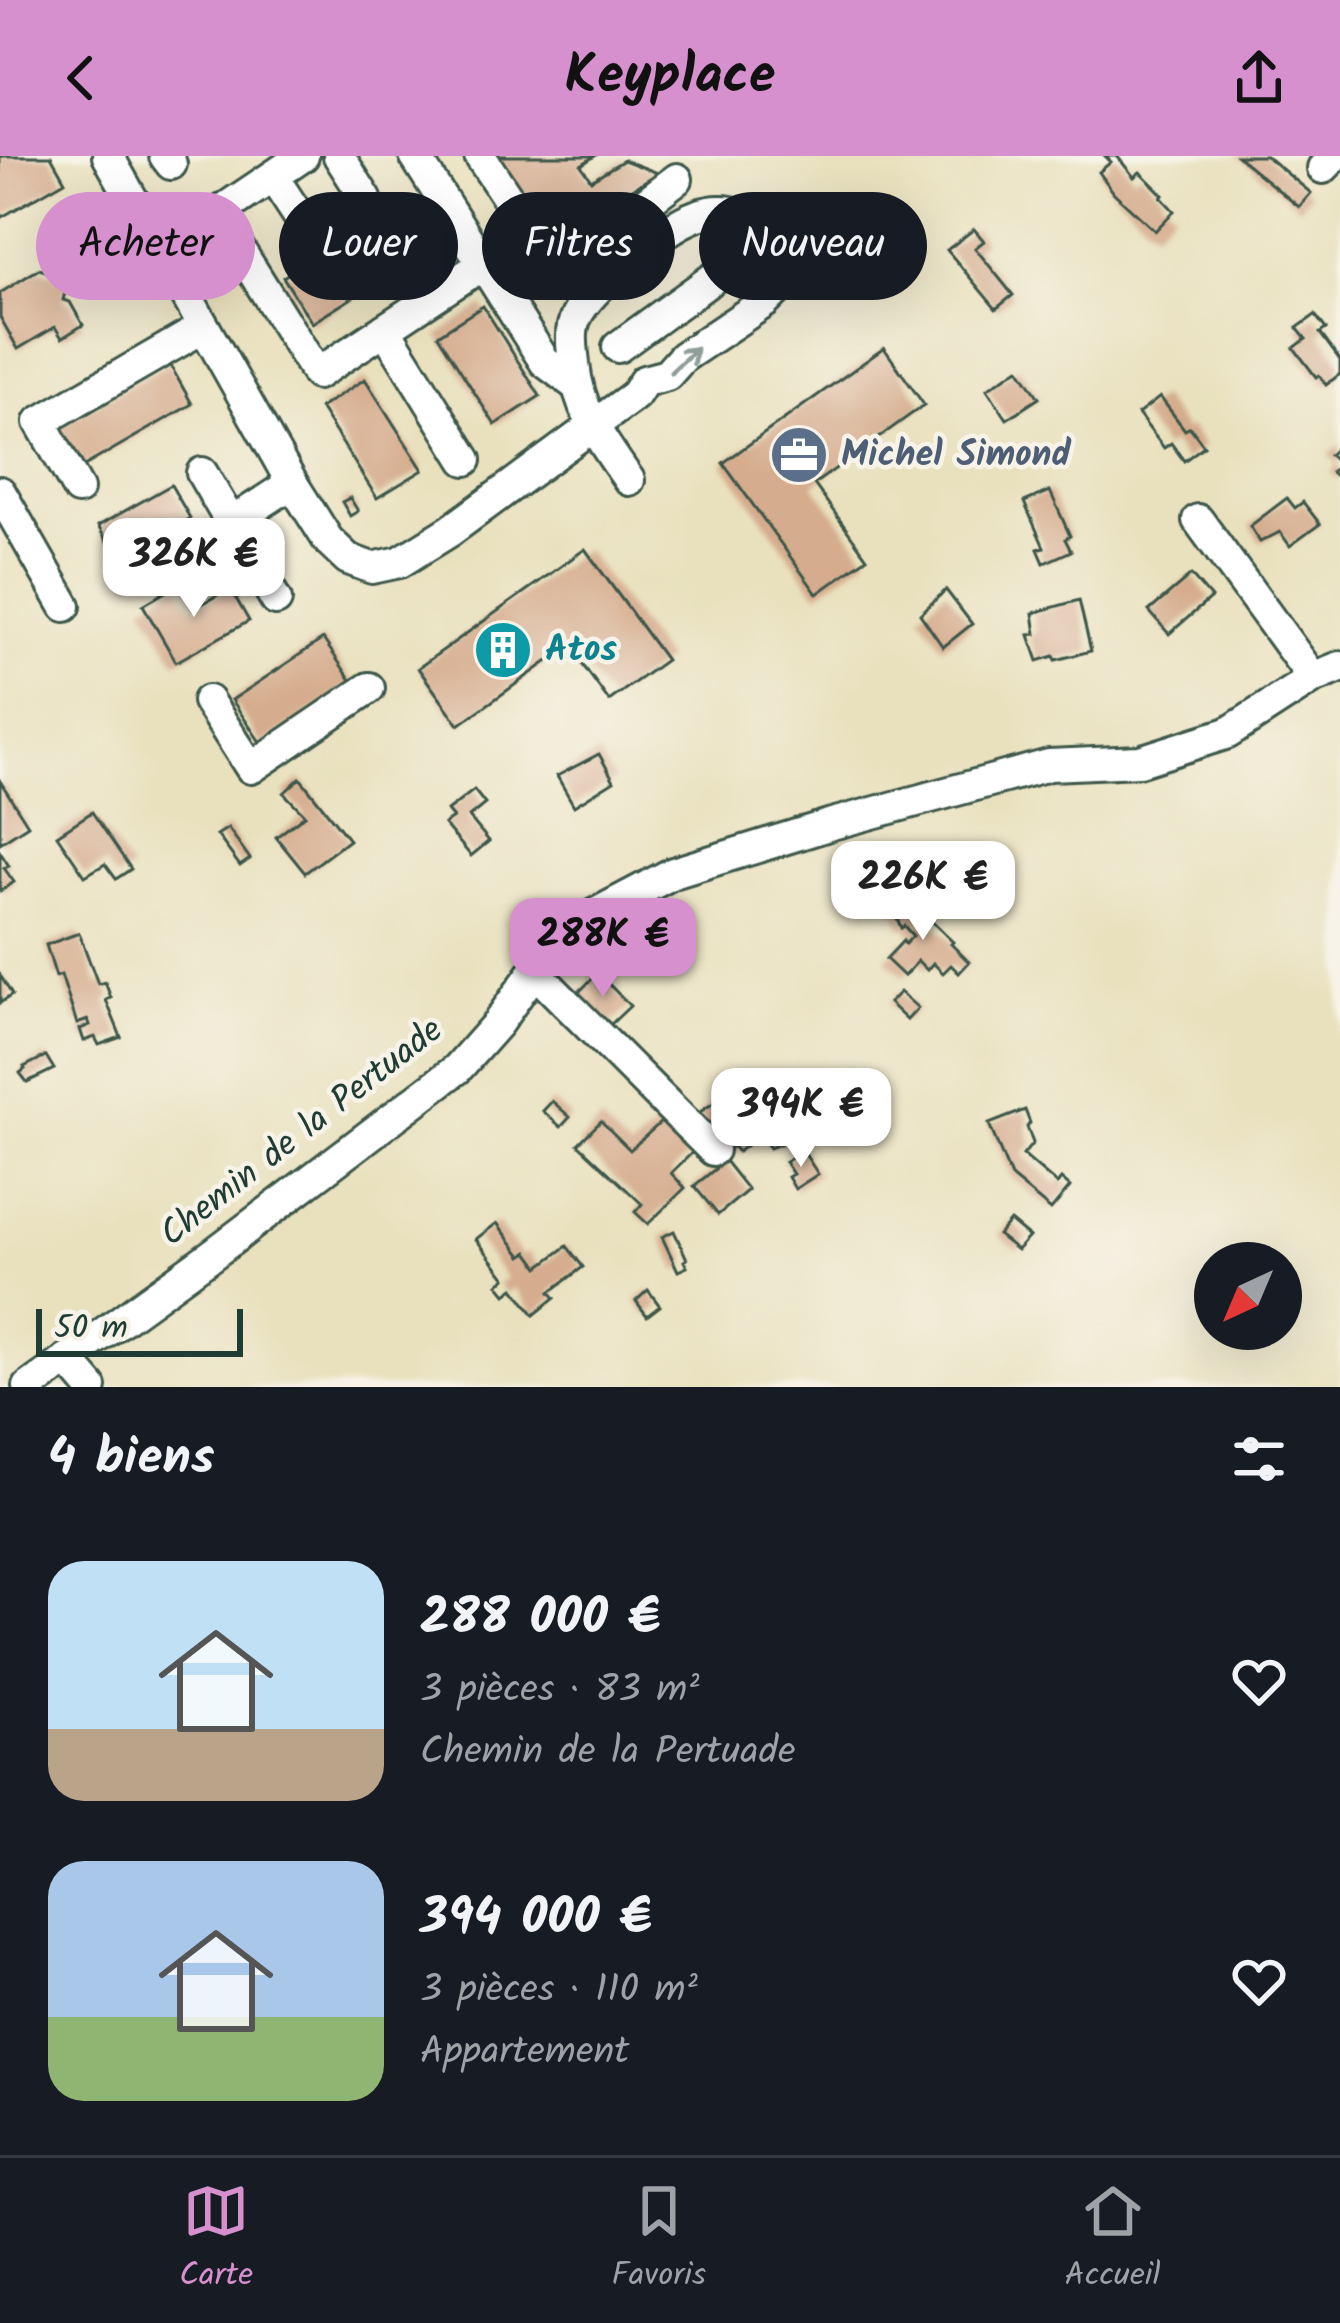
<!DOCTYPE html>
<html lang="fr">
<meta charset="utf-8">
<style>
:root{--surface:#171b24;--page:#20242c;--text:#f1f3f6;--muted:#9ea1a6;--line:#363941;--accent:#d690ce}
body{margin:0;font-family:Kalam,sans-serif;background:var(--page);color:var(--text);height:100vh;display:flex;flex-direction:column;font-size:45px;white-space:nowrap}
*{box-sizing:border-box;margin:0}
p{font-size:39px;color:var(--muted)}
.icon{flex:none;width:66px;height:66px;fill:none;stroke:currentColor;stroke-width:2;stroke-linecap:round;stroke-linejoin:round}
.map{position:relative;height:1231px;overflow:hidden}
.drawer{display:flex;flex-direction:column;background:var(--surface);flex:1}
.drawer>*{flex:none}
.hud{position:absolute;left:36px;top:36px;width:1269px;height:108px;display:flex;gap:24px}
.needle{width:78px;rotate:224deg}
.buttons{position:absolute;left:1194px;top:1086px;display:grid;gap:24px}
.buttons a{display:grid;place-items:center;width:108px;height:108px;border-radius:50%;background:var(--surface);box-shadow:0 12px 48px #0002;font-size:60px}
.scale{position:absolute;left:36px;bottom:30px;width:207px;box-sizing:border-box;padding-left:12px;border:6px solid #1f3d34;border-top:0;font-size:33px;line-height:42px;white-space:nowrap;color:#1f3d34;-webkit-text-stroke:9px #f7f3e8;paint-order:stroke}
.price{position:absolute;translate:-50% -102px;padding:0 27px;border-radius:24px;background:#fff;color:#222;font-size:39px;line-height:78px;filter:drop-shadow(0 3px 6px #0008)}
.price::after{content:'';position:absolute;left:50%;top:72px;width:36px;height:27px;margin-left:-18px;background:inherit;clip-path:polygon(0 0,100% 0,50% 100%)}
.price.current{background:var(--accent);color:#111}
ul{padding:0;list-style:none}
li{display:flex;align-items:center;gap:36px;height:300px;padding:0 48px}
li span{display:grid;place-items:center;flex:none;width:336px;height:240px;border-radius:36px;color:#555}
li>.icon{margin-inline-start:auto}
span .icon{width:144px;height:144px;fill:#fffc;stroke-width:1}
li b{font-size:51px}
h2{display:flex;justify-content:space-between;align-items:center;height:144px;padding:0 48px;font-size:51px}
.pill{padding:0 42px;border-radius:54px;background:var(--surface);box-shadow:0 12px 48px #0002;font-size:42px;line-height:108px}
.pill.current{background:var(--accent);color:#111}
header{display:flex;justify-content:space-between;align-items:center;height:156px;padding:0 48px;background:var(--accent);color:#111;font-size:54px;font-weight:700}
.menu{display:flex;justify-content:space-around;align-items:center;height:168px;border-top:3px solid var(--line);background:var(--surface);font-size:33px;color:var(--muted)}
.menu a{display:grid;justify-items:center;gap:6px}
.menu .current{color:var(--accent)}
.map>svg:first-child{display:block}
</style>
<header><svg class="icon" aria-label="back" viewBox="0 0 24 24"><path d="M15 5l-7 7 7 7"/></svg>Keyplace<svg class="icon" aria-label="share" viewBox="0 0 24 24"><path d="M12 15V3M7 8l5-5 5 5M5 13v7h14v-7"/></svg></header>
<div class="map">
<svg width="1340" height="1231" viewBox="0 0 1340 1231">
<rect width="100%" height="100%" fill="#f7f3e8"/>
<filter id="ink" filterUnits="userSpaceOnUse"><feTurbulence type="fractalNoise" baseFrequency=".00833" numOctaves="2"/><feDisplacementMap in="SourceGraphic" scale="24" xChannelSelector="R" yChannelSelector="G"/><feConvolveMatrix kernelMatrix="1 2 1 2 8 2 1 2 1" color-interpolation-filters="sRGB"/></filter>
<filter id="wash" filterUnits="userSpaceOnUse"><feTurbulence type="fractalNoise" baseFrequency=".004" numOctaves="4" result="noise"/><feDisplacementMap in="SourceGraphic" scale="48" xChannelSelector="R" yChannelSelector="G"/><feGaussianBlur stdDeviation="2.7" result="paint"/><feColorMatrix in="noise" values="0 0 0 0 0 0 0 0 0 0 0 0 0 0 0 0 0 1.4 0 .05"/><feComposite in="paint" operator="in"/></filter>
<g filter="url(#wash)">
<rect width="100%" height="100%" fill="#e9e1be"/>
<g id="blocks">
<g fill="#d5ac8d">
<polygon points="2,0 51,0 65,25 0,62 0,1"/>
<polygon points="493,0 595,0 581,9 591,24 624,4 658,17 593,57 591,54 582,59 588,70 551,93"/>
<polygon points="1105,0 1117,0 1134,21 1140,16 1163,39 1161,41 1174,55 1155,75 1114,37 1099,16 1111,6"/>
<polygon points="1237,0 1266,0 1311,37 1299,51"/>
<polygon points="379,61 408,107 312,167 283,121"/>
<polygon points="974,73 984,85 975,92 1013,139 996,153 947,94"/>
<polygon points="39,113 69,122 63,144 70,146 83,169 62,182 55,171 18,193 0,161 0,137"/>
<polygon points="483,150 540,240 495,269 438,179"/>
<polygon points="1315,159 1326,173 1320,177 1340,204 1340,218 1326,229 1319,219 1316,221 1294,192 1306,183 1297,172"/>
<polygon points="884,192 924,249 814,328 867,402 817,438 723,307"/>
<polygon points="169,207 192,248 79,313 55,272"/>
<polygon points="1019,212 1039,242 1007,263 987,233"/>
<polygon points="365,223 423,314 377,342 320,252"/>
<polygon points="1160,241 1185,274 1190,271 1204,290 1184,305 1171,287 1164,292 1138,258"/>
<polygon points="1340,288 1340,324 1331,316 1339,308 1329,299"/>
<polygon points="171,329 190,362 153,383 167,407 131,428 98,370"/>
<polygon points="1050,335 1070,380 1065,383 1071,395 1044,407 1038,393 1044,391 1024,346"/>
<polygon points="350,342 358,355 350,360 342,346"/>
<polygon points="1287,342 1295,352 1303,346 1320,368 1290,390 1280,376 1260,386 1250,370"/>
<polygon points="585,393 666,504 609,545 569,490 459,569 418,512"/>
<polygon points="1191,419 1211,442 1169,478 1149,455"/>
<polygon points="179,428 193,453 230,432 249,465 176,506 143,449"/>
<polygon points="946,434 972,468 943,491 920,458"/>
<polygon points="1079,444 1091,495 1056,504 1054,500 1038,505 1029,479 1036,478 1033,457"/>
<polygon points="323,483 353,527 262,589 232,544"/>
<polygon points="599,598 614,625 574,650 557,620"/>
<polygon points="300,622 349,684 305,717 276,681 305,659 284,637"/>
<polygon points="0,625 28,669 0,687"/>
<polygon points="474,634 485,648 469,661 489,685 471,700 444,668 453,662 447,655"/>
<polygon points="92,656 131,713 116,723 105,708 85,720 57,679"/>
<polygon points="228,672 250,703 240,710 217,679"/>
<polygon points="0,696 9,710 4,712 14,726 0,735"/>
<polygon points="920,741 927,762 921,764 924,768 929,763 953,786 951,788 969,806 959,817 951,809 943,817 933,807 927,814 918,805 904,820 886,803 903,785 905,788 913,780 904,770 901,772 893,752"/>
<polygon points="79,777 98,828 105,826 111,842 106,844 121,881 99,889 95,881 84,885 80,873 90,869 88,864 77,868 61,819 56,821 46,789"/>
<polygon points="598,817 630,850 609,870 577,838"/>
<polygon points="0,819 12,839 0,847"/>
<polygon points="900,836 918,852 907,864 889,847"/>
<polygon points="46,900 54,913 27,926 20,917 25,913 24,911"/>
<polygon points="721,942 731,958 707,974 697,958"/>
<polygon points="552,945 570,961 561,971 543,955"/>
<polygon points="814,947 822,959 795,978 789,969"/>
<polygon points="756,953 774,980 778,977 780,988 770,992 760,979 738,996 733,990 727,995 722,989 728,984 723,977"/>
<polygon points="1025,954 1030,967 1027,971 1033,987 1023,999 1057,1028 1061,1023 1070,1031 1051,1054 1011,1021 989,968"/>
<polygon points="671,957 698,991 671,1017 685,1032 648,1068 635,1056 642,1048 578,988 601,965 630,994"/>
<polygon points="803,995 818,1018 795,1033 788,1021 793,1018 785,1006"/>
<polygon points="725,1005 748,1034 718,1059 694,1030"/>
<polygon points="1010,1065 1029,1081 1017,1094 998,1079"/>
<polygon points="497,1067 522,1100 528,1096 539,1111 567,1090 583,1111 550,1136 555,1142 534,1159 514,1132 506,1138 498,1128 506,1122 476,1083"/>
<polygon points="674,1075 687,1103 684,1105 687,1111 678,1115 662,1081"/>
<polygon points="648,1134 660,1150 647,1160 636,1145"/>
</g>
</g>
</g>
<g filter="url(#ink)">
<use href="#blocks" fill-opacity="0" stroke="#3d5649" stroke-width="3"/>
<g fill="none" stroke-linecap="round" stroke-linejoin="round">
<g stroke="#3d5649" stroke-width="36">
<g id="minor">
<path d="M108 0 292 327 328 384 348 403 372 412 400 406 450 375 635 239 644 225 667 219 683 201 765 146 777 134 786 113C763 56 724 37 669 74 659 80 649 89 640 96 639 97 629 109 628 110 623 114 616 115 612 119 598 131 577 152 573 170 570 183 573 195 574 208 579 256 602 285 629 324"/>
<polyline points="165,0 171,8"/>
<polyline points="303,0 217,58 317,218 482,109"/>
<polyline points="339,0 366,43"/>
<polyline points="415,0 545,206 576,229"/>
<polyline points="480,0 556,115 677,23"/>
<polyline points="1323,12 1335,0"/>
<polyline points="273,21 313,82"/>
<polyline points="385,173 466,304"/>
<polyline points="618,191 770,81"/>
<polyline points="202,317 276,444"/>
<polyline points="78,333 40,266 204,171"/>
<polyline points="0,336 65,450"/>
<polyline points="1198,364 1313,522"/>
<polyline points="231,367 292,327"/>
<polyline points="208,545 251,612 369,532"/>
<polyline points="536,817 713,994"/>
<polyline points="67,1203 91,1231"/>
<polyline points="29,1231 213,1098 457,913 497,868 563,775 673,717 832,668 1049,609 1140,605 1228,577 1313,522 1340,511"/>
</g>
</g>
<use href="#minor" stroke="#fff" stroke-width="30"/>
</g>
<defs><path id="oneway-shaft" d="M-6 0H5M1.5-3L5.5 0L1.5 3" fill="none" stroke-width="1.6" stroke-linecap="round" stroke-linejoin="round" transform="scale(3)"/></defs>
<use stroke="#8f9e9a" href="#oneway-shaft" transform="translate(684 204) rotate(-43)"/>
</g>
<defs>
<g id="office-disc" transform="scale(3)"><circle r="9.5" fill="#5c6f8a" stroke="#f7f3e8"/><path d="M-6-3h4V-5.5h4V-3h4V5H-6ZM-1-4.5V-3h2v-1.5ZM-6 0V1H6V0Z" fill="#fff"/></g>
<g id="building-disc" transform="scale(3)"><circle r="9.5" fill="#0f9aa8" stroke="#f7f3e8"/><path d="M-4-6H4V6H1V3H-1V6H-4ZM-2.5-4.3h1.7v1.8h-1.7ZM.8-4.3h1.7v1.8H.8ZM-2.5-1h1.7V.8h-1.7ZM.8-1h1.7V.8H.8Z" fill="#fff"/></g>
</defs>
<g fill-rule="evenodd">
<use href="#office-disc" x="799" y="299"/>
<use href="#building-disc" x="503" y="494"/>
</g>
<g text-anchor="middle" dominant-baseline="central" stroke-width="9" stroke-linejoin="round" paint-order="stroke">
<g font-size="36" font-weight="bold" fill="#4e5e75" stroke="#f7f3e8" text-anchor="start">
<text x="841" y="299">Michel Simond</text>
</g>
<g font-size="36" font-weight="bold" fill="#0d838f" stroke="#f7f3e8" text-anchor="start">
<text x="545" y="494">Atos</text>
</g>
<g font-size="36" fill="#1f3d34" stroke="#f7f3e8">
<text transform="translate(302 977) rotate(-38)">Chemin de la Pertuade</text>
</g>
</g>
</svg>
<div class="buttons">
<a><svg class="needle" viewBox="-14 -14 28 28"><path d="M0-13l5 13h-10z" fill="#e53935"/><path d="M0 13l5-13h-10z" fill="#9ea1a6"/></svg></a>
</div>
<div class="scale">50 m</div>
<b class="price" style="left:194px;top:464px">326K €</b>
<b class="price" style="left:923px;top:787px">226K €</b>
<b class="price current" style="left:603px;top:844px">288K €</b>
<b class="price" style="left:801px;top:1014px">394K €</b>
<div class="hud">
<a class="pill current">Acheter</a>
<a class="pill">Louer</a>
<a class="pill">Filtres</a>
<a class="pill">Nouveau</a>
</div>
</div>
<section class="drawer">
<h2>4 biens<svg class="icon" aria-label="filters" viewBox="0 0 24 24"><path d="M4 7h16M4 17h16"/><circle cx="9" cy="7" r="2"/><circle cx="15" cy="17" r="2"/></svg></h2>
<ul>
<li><span style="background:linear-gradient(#bfe0f5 70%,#b9a48a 0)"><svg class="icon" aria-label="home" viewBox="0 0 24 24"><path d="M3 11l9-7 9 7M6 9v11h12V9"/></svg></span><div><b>288 000 €</b><p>3 pièces · 83 m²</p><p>Chemin de la Pertuade</p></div><svg class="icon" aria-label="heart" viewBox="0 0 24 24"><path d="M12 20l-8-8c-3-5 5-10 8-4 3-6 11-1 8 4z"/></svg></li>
<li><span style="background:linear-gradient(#a9c7e8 65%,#8fb573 0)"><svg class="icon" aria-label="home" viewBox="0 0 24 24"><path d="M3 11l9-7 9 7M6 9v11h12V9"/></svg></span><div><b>394 000 €</b><p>3 pièces · 110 m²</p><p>Appartement</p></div><svg class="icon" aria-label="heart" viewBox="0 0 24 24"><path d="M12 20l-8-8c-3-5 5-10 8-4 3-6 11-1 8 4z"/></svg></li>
</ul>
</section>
<nav class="menu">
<a class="current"><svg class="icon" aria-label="map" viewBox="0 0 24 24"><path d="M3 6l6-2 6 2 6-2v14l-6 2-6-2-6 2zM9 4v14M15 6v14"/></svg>Carte</a>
<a><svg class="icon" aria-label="saved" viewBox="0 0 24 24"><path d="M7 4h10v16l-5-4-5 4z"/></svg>Favoris</a>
<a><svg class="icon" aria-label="home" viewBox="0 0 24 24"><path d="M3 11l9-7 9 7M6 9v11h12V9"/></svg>Accueil</a>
</nav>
